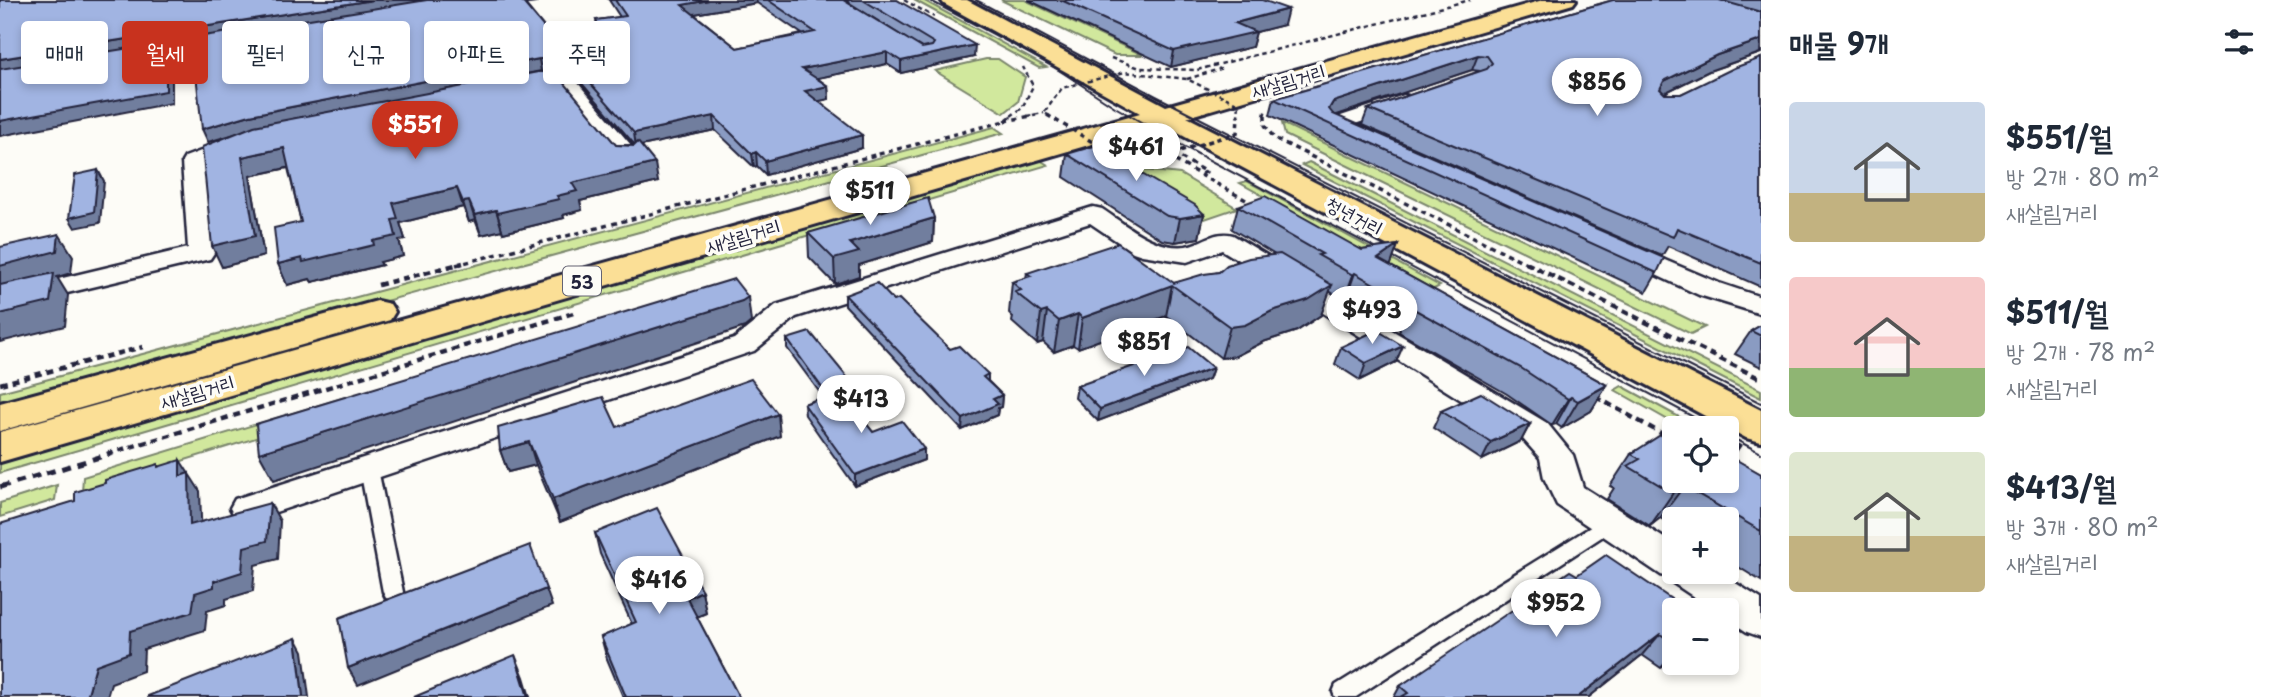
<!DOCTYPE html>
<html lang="ko">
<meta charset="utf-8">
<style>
:root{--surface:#fff;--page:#f6f6f7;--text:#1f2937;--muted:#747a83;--accent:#c8321e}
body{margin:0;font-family:"Playpen Sans","Poor Story",sans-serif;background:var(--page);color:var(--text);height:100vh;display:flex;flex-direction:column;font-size:26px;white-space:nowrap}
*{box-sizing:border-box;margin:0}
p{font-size:23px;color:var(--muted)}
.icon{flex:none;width:38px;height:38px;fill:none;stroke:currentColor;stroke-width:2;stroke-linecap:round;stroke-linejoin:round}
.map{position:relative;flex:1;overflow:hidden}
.panel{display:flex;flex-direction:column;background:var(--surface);width:525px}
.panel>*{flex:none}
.banner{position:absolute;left:21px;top:21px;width:665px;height:63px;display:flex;gap:14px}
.tools{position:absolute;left:1662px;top:416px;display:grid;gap:14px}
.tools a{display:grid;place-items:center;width:77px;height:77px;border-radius:7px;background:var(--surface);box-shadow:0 4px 10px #0003;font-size:35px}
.price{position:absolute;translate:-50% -60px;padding:0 16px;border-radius:24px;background:#fff;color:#222;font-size:23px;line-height:46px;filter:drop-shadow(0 2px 4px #0008)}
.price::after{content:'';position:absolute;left:50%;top:42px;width:21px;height:16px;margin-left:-10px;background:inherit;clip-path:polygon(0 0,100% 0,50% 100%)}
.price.active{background:var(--accent);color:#fff}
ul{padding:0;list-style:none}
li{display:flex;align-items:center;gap:21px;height:175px;padding:0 28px}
li span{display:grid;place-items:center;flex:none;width:196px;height:140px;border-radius:7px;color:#555}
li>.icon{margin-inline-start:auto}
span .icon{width:84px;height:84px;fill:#fffc;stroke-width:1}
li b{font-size:30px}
h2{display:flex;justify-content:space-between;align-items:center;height:84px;padding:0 28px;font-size:30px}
.tag{padding:0 24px;border-radius:7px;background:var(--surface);box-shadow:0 4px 10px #0003;font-size:24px;line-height:63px}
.tag.active{background:var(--accent);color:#fff}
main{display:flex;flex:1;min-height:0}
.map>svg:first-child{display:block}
</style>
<main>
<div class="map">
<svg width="1761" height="697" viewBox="0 0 1761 697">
<rect width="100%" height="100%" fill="#fdfcf7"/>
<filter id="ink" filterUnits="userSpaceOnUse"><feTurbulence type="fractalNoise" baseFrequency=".0143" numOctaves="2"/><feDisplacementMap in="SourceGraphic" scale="14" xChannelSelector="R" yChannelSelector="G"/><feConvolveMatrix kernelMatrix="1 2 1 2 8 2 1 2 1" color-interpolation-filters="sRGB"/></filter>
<g filter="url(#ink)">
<g fill="#d1e89d" stroke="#7a856c" stroke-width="2">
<polygon points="914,0 923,0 1046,67 1039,68"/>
<polygon points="1001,0 1025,0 1143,55 1115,55"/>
<polygon points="986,59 998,59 1025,77 1018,102 1004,113 935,71"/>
<polygon points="1282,123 1705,327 1691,334 1285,135"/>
<polygon points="994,127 1003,133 0,406 0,392"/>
<polygon points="1040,160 1048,165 0,473 0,462"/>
<polygon points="1309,162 1761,390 1761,398 1302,165"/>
<polygon points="1117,167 1180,174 1237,208 1202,220"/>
<polygon points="1247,181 1440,286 1432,290 1240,183"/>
<polygon points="1622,386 1701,429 1684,429 1615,390"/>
<polygon points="355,394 359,406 82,492 83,477"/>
<polygon points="57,485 55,500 0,517 0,503"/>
</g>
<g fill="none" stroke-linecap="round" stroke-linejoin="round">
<g stroke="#22223b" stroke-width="5">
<g id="service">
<polygon points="369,462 375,464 378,469 403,592 400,598 393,600 386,598 383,592 360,469 363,464"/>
<polygon points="1610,515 1617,517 1620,522 1617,527 1356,697 1335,697 1333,692 1336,685"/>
</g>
</g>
<g stroke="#22223b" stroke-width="5">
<g id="minor">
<path d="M558 74 577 82 637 152 640 157 637 162H621L563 90C548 83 528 97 516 84L526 78Z"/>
<path d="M1404 95 1411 97 1414 101 1411 105 1355 124 1370 130 1373 135 1370 140C1356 143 1334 135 1326 124L1329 120Z"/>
<polygon points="241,136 249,137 252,142 249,147 205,165 214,253 210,259 0,309 0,293 188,248 182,162 185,157"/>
<path d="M1093 207 1102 209C1126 225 1154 250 1186 246 1203 243 1215 230 1233 235L1547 423 1573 455 1583 487 1675 545V572H1718L1761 599V637L1747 632 1727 619V611H1715L1673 583 1671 578 1661 575 1557 505 1544 478 1540 458 1523 439 1258 272 1222 250 1187 262 1142 255 1133 252 1090 223 796 317 754 351 261 517 248 521 235 517 230 508 235 499 734 339 776 305Z"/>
<polygon points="1622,242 1719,283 1761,297 1761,314 1699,295 1613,255 1609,250 1613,245"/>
</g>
</g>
<g stroke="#22223b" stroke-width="6">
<g id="primary">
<polygon points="941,0 967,0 1166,106 1543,0 1576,0 1573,4 1187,117 1761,410 1761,442 1746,438 1161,124 0,462 0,432 1140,113 944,4"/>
<polygon points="377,301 390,304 395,312 390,320 0,431 0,403"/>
</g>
</g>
<g stroke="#22223b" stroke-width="2.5" stroke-dasharray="4.5 3.5" stroke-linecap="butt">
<polyline points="904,0 934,17"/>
<polyline points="1111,58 1140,68 1197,70 1470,0"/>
<polyline points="1187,79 1220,69 1216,67"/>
<polyline points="1011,116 1022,108 1033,86 1023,67"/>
<polyline points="1027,116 1044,113"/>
<polyline points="1264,116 1266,109"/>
</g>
<g stroke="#22223b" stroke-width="3.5" stroke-dasharray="5 4.5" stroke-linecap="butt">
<polyline points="1265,115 1265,125 1274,138 1530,265"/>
<polyline points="1005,121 1036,115"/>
<polyline points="1173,153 1206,172 1201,174"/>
<polyline points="1109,156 1174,160 1253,204"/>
<polyline points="456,265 1005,121 1013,115"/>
</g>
<g stroke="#22223b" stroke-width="4.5" stroke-dasharray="7 5" stroke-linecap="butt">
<polyline points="1526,263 1761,379"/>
<polyline points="378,285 463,263"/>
<polyline points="0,384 143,347"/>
<polyline points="1596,397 1675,441"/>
<polyline points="107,454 577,312"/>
</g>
<polyline stroke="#22223b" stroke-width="5" stroke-dasharray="9 7" stroke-linecap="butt" points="0,487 113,453"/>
<use href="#service" fill="#fdfcf7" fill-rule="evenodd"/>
<use href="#minor" fill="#fdfcf7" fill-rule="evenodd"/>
<use href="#primary" fill="#fbdf96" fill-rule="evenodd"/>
<g stroke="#22223b" stroke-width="2">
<polyline points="929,0 1051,65 1115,107 1181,145 1716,429"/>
<polyline points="976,0 1156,96 1761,403"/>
<polyline points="1727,435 1761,453"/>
</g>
<polyline stroke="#22223b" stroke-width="2.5" stroke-dasharray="4.5 3.5" stroke-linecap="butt" points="1050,116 1044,113 1062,88 1125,72 1187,79 1239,104 1238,116"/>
<polyline stroke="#22223b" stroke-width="3.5" stroke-dasharray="5 4.5" stroke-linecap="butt" points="1047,115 1101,147 1173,153 1237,133 1238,115"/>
</g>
<g fill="#8a9bc2" stroke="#22223b" stroke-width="2" fill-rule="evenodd">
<path d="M0 0 536 3 525 4 552 37 598 29 596 20 620 17 609 0H843L921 48 845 0H897L974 57 901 73 887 64 817 78 828 86 829 99 818 101 862 148 766 175 757 166 754 167 715 130 641 146 658 182 580 201 582 210 563 215 564 218 503 233 502 230 481 235 475 220 469 222 463 207 400 223 405 239 399 240 403 256 380 262 382 265 312 282 310 279 287 285 301 222 288 168 250 176 264 256 222 267 227 137 208 142 195 69 172 70V103ZM757 3 802 34 737 48 694 14ZM558 71 579 80 635 145H616L541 72Z"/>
<polygon points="1028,0 1262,0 1284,25 1256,32 1252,47 1171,67"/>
<polygon points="1613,0 1761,0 1761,53 1709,71 1664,93 1665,94 1681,94 1761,58 1761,287 1668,246 1662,256 1362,125 1368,109 1480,71 1472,70 1335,115 1657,273 1646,292 1270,115 1274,99"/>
<polygon points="1067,154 1204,214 1199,238 1175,242 1162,240 1064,177"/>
<polygon points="1238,206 1362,250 1398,245 1390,266 1607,385 1591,411 1562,428 1556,424 1552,425 1507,394 1399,332 1400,330 1346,298 1344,300 1329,291 1321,315 1297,331 1263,342 1236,356 1221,358 1166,316 1078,348 1073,345 1054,352 1043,342 1037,344 1012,322 1013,317 1009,313 1012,282 1026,278 1027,273 1174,283 1219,272 1275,255 1232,229"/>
<polygon points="934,218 933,242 859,265 859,276 835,284 809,257 808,233"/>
<polygon points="845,295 894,301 950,349 988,374 988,381 1002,395 1001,407 998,408 997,415 962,430 845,305"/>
<polygon points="1761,325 1761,367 1735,354 1751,331"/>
<polygon points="787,339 856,388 856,396 847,400 873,432 924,449 924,460 855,486 805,415 804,404 823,397 787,348"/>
<polygon points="1341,347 1396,362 1360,380 1335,364"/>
<polygon points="1213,368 1209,379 1098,421 1075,398 1077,386"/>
<polygon points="1441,411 1530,424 1521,441 1482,460 1433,428"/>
<polygon points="617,427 780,436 560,522 536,465 508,472 500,450"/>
<polygon points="1675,429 1727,439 1740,446 1732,458 1761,474 1761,581 1727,560 1727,520 1675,520 1675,527 1660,518 1650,526 1607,499 1614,488 1610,486 1631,454"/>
<polygon points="595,533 702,591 706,613 697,617 739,697 623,697 607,659 601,637 632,624 600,554"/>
<polygon points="1577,575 1675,611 1675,657 1661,668 1642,655 1589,697 1394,697 1400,686"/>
</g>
<g fill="#717e9e" stroke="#22223b" stroke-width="2">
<polygon points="373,0 446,0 0,72 0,59"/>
<polygon points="517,0 535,0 536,3 518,5"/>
<polygon points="709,0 756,0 757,3 683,16 682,5"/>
<polygon points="1288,9 1284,25 1256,32 1252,47 1171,67 1174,51 1235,23"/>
<polygon points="1761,40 1760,53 1709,71 1656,97 1664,81 1717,55"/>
<polygon points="975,45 974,57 901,73 901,61"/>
<polygon points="887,52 887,64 803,81 802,69"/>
<polygon points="1478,55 1472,70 1328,118 1329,109 1333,102"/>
<polygon points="166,58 172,70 172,103 0,136 0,121"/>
<polygon points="539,59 541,71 255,128 208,142 202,129 250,115"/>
<polygon points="828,86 829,99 806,104 805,91"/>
<polygon points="714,116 715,130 636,147 634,133"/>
<polygon points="862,135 862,148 766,175 765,161"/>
<polygon points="284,148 291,167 250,176 264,256 222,267 212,246 242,157"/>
<polygon points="756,152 757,166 754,167 752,154"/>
<polygon points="655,163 658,182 580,201 582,210 563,215 564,218 503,233 497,213 557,196 572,183"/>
<polygon points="98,170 104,181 100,223 75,228 69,218"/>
<polygon points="457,188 463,207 400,223 405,239 399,240 403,256 380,262 382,265 312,282 310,279 287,285 278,264 373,241 393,203"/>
<polygon points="469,201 475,220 469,222 463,202"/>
<polygon points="496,210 502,230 481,235 475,215"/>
<polygon points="1204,214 1199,238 1175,242 1180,218"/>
<polygon points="934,218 933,242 859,265 859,276 835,284 834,259 850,243"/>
<polygon points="59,234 73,256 71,273 57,277 68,295 65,326 0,342 0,256"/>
<polygon points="1398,245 1389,270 1378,259"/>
<polygon points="1355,273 1346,298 1344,300 1353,275"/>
<polygon points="1172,285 1166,316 1078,348 1082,318"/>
<polygon points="1332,285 1321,315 1297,331 1263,342 1236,356 1221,358 1230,327 1272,311"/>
<polygon points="748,297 751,322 745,327 274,480 259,453"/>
<polygon points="1047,311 1043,342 1037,344 1041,313"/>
<polygon points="1078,314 1073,345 1054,352 1059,321"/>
<polygon points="1403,346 1396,362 1360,380 1366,363"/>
<polygon points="1213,368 1209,379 1098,421 1100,409"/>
<polygon points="1607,385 1591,411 1562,428 1578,401"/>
<polygon points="856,388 856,396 829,406 829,397"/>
<polygon points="1002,395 1001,407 998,408 997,415 962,430 963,419 993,399"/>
<polygon points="1571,397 1556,424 1552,425 1568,399"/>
<polygon points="778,414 780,436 560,522 553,499"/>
<polygon points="1530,424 1521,441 1482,460 1491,442"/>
<polygon points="529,442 536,465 508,472 500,450"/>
<polygon points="1740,446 1727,464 1727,456"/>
<polygon points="924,449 924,460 855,486 855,475"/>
<polygon points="180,460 200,491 202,543 190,525 180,476"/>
<polygon points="1684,486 1660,518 1650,526 1673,493"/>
<polygon points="270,503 280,521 278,559 255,565 253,591 226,599 226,605 207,611 205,630 144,649 143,671 111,683 107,697 87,697 96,665 130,631 214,581 244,547"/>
<polygon points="546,589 552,606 358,685 348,668"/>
<polygon points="702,591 706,613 691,619 687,598"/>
<polygon points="1660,634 1642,655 1589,697 1578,697"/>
<polygon points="296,638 303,651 309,697 303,697"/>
<polygon points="1675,652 1675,657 1661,668"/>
<polygon points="515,655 524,677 530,697 528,697"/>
</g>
<g fill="#a1b4e2" stroke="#22223b" stroke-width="2">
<polygon points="0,0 373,0 0,59"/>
<polygon points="427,0 521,0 552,37 600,28 596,20 626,16 615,0 709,0 682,5 737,48 815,32 768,0 843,0 922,48 932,46 934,43 863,0 897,0 975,45 901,61 887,52 802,69 828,86 805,91 862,135 765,161 756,152 752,154 714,116 634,133 577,68 555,59 539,59 250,115 202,129 194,56 166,58 166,91 0,121 0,69"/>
<polygon points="1061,0 1262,0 1288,9 1235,23 1256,32 1174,51"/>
<polygon points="1613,0 1719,0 1761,12 1761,40 1717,55 1664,81 1660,89 1665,94 1681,94 1734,68 1761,58 1761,263 1677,228 1673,237 1368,109 1487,69 1492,63 1487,56 1478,55 1333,102 1329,109 1333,114 1664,258 1657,273 1274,99"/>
<polygon points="538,72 551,72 558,75 616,145 634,146 638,142 655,163 572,183 577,191 557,196 559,199 497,213 496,210 475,215 469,201 463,202 457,188 393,203 398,219 392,220 396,236 373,241 374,245 303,262 302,258 278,264 274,228 301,222 284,148 242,157 255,236 212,246 202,147 254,126"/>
<polygon points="1094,146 1195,205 1204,214 1180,218 1167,216 1067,154"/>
<polygon points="98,170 94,212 69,218 75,175"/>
<polygon points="1265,196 1362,250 1398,245 1378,259 1607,385 1578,401 1571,397 1568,399 1521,368 1410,307 1412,306 1355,273 1353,275 1318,255 1322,254 1238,206"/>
<polygon points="928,198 934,218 850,243 859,252 834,259 808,233"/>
<polygon points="59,234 57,251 0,266 0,247"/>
<polygon points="1118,243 1174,283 1204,274 1219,272 1227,265 1249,258 1280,254 1332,285 1308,300 1272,311 1245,325 1230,327 1172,285 1082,318 1078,314 1059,321 1047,311 1041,313 1015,292 1021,290 1012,282 1031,276 1027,273"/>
<polygon points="54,273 50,302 0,314 0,285"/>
<polygon points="734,279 748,297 742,301 259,453 256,424"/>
<polygon points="877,283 894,301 899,299 950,349 959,346 988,374 983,377 1002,395 993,399 998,404 963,419 845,295"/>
<polygon points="1761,325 1761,336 1751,331"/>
<polygon points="1377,330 1403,346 1366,363 1341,347"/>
<polygon points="810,332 856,388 842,393 841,391 828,396 787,339"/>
<polygon points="1188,347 1213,368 1100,409 1077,386"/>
<polygon points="751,379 778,414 553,499 529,442 500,450 498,428 603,397 617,427"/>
<polygon points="841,391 873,432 902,421 924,449 855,475 804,404"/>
<polygon points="1481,393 1530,424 1491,442 1441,411"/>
<polygon points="1696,423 1708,429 1687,429"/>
<polygon points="1676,425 1683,429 1675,429 1675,481 1727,481 1727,439 1740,446 1728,455 1761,474 1761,531 1684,486 1673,493 1628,466 1640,459 1631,454"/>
<polygon points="180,460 180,476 189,473 190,525 270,503 267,541 244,547 242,572 214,581 214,587 195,593 192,612 130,631 129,653 96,665 87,697 0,697 0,524 75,501 75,492 105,483 105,480 158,464 158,467"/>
<polygon points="657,508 702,591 687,598 739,697 626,697 601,637 636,622 595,533"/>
<polygon points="530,545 546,589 348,668 339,618"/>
<polygon points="1606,555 1689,611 1675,611 1675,644 1660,634 1578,697 1401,697 1408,693 1400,686 1570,571 1577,575"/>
<polygon points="296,638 303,697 148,697 148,696"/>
<polygon points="515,655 528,697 414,697"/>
</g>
</g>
<g text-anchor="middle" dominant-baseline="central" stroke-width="7" stroke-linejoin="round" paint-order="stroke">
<rect fill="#fdfcf7" stroke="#646373" stroke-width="2" x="563" y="266.5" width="38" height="29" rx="5"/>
<g font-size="18" font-weight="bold" fill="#22223b">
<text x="582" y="281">53</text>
</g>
<g font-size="19" fill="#22223b" stroke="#fdfcf7">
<text transform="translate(1288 80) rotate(-16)">새살림거리</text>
<text transform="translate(1355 215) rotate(28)">청년거리</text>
<text transform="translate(743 235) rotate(-16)">새살림거리</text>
<text transform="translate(197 391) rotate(-16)">새살림거리</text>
</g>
</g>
</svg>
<div class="tools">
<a><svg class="icon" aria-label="locate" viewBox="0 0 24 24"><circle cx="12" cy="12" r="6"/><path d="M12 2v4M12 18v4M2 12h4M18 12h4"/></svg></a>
<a>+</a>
<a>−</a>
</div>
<b class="price" style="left:1597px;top:118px">$856</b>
<b class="price active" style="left:415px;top:161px">$551</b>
<b class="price" style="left:1136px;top:183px">$461</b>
<b class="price" style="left:870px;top:227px">$511</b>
<b class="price" style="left:1372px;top:346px">$493</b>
<b class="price" style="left:1144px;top:378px">$851</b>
<b class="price" style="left:861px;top:435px">$413</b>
<b class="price" style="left:659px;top:616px">$416</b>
<b class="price" style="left:1556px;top:639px">$952</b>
<div class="banner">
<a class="tag">매매</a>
<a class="tag active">월세</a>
<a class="tag">필터</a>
<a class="tag">신규</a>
<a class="tag">아파트</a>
<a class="tag">주택</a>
</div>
</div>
<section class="panel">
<h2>매물 9개<svg class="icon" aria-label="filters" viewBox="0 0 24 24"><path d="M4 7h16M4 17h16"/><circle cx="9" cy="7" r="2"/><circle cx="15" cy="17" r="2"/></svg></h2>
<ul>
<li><span style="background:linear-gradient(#c9d6e8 65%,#c2b280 0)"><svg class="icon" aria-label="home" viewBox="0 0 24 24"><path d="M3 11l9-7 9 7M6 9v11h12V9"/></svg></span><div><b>$551/월</b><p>방 2개 · 80 m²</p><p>새살림거리</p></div></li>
<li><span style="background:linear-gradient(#f6c9c9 65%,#8fb573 0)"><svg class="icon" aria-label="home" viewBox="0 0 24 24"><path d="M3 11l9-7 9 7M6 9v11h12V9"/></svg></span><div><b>$511/월</b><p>방 2개 · 78 m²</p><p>새살림거리</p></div></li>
<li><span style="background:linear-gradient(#dfe7d0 60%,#c2b280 0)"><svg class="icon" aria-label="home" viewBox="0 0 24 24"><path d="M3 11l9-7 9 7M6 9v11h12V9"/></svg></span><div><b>$413/월</b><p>방 3개 · 80 m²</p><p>새살림거리</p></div></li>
</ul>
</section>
</main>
